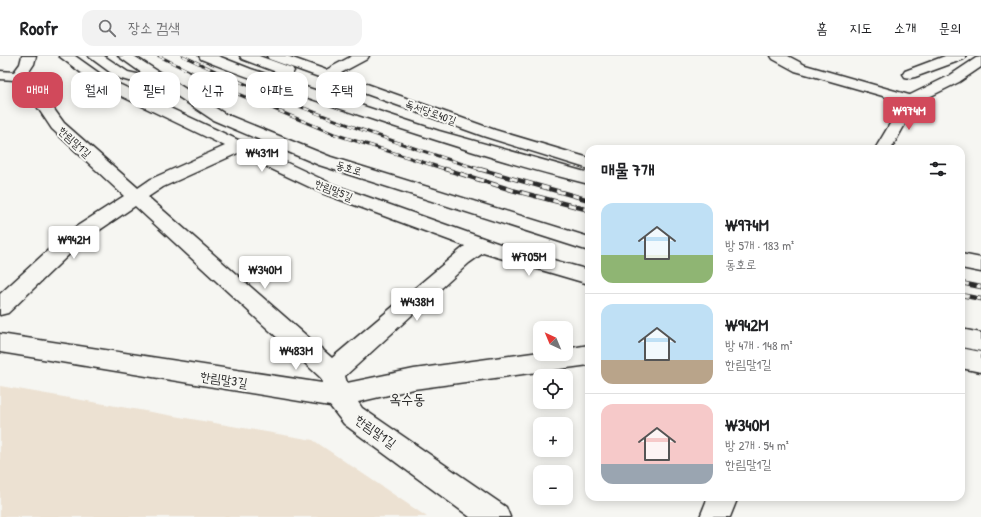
<!DOCTYPE html>
<html lang="ko">
<meta charset="utf-8">
<style>
:root{--surface:#fff;--page:#f2f2f2;--text:#202124;--muted:#757577;--line:#e0e0e0;--accent:#d1495b}
body{margin:0;font-family:"Patrick Hand","Poor Story",sans-serif;background:var(--page);color:var(--text);height:100vh;display:flex;flex-direction:column;font-size:15px;white-space:nowrap}
*{box-sizing:border-box;margin:0}
p{font-size:13px;color:var(--muted)}
.icon{flex:none;width:22px;height:22px;fill:none;stroke:currentColor;stroke-width:2;stroke-linecap:round;stroke-linejoin:round}
.map{position:relative;flex:1;overflow:hidden}
.panel{position:absolute;left:585px;top:89px;width:380px;height:356px;display:flex;flex-direction:column;background:var(--surface);border-radius:12px;box-shadow:0 2px 10px #0003}
.panel>*{flex:none}
.hud{position:absolute;left:12px;top:16px;width:380px;height:36px;display:flex;gap:8px}
.needle{width:26px;rotate:316deg}
.controls{position:absolute;left:533px;top:265px;display:grid;gap:8px}
.controls a{display:grid;place-items:center;width:40px;height:40px;border-radius:8px;background:var(--surface);box-shadow:0 2px 10px #0003;font-size:20px}
.price{position:absolute;translate:-50% -34px;padding:0 9px;border-radius:4px;background:#fff;color:#222;font-size:13px;line-height:26px;filter:drop-shadow(0 1px 2px #0008)}
.price::after{content:'';position:absolute;left:50%;top:24px;width:12px;height:9px;margin-left:-6px;background:inherit;clip-path:polygon(0 0,100% 0,50% 100%)}
.price.current{background:var(--accent);color:#fff}
ul{padding:0;list-style:none}
li{display:flex;align-items:center;gap:12px;height:100px;padding:0 16px}
li+li{border-top:1px solid var(--line)}
li span{display:grid;place-items:center;flex:none;width:112px;height:80px;border-radius:12px;color:#555}
li>.icon{margin-inline-start:auto}
span .icon{width:48px;height:48px;fill:#fffc;stroke-width:1}
li b{font-size:17px}
h2{display:flex;justify-content:space-between;align-items:center;height:48px;padding:0 16px;font-size:17px}
.chip{padding:0 14px;border-radius:12px;background:var(--surface);box-shadow:0 2px 10px #0003;font-size:14px;line-height:36px}
.chip.current{background:var(--accent);color:#fff}
header{display:flex;align-items:center;gap:24px;box-sizing:border-box;height:56px;padding:0 20px;background:var(--surface);border-bottom:1px solid var(--line)}
header strong{font-size:19px}
nav{display:flex;gap:22px;margin-inline-start:auto;font-size:14px}
.search{width:280px;height:36px;background:var(--page);display:flex;align-items:center;gap:10px;box-sizing:border-box;padding:0 14px;border-radius:12px;color:var(--muted);font-size:15px}
.map>svg:first-child{display:block}
</style>
<header>
<strong>Roofr</strong>
<div class="search"><svg class="icon" aria-label="search" viewBox="0 0 24 24"><circle cx="10" cy="10" r="6"/><path d="M15 15l6 6"/></svg>장소 검색</div>
<nav><a>홈</a><a>지도</a><a>소개</a><a>문의</a></nav>
</header>
<div class="map">
<svg width="981" height="461" viewBox="0 0 981 461">
<rect width="100%" height="100%" fill="#f6f6f2"/>
<filter id="ink" filterUnits="userSpaceOnUse"><feTurbulence type="fractalNoise" baseFrequency=".025" numOctaves="2"/><feDisplacementMap in="SourceGraphic" scale="8" xChannelSelector="R" yChannelSelector="G"/><feConvolveMatrix kernelMatrix="1 2 1 2 8 2 1 2 1" color-interpolation-filters="sRGB"/></filter>
<g filter="url(#ink)">
<polygon fill="#ece1d2" points="0,330 313,384 427,461 0,461"/>
<g fill="none" stroke-linecap="round" stroke-linejoin="round">
<g stroke="#2b2b2b" stroke-width="3">
<g id="minor">
<path d="M22 0H36L34 8 26 20 40 34 64 67 138 132 151 123 225 90 96 28 59 0H75L106 22 334 129 514 193 589 214V228L483 197 469 207 345 320 347 327 414 313 540 296V298H566V293L589 289V309L414 333 358 346 362 352 506 451 510 461H470L344 368 330 350 0 296V278L322 327 321 322 135 150 82 186 8 257 0 259V238L68 176 124 140 52 73 30 40 14 24 0 23V15L14 16 20 8ZM238 97 322 137 465 190 332 302 148 141 163 131Z"/>
<polygon points="267,0 287,0 326,14 352,0 369,0 367,3 339,18 495,74 589,102 589,113 483,80 269,3"/>
<polygon points="771,0 788,0 805,9 916,41 918,44 916,47 911,48 795,15 773,3"/>
<polygon points="708,441 738,441 730,461 700,461"/>
</g>
</g>
<g stroke="#2b2b2b" stroke-width="3">
<g id="major">
<polygon points="88,0 104,0 128,16 146,20 118,0 134,0 225,58 331,101 589,181 589,195 319,109 213,64 159,28 139,28 118,22"/>
<path d="M199 0H218L251 13 439 75 589 117V128C511 109 435 84 359 59 306 41 253 24 201 3Z"/>
<polygon points="240,0 259,0 292,12 294,15 292,18 287,19 282,18 242,3"/>
<polygon points="945,0 966,0 964,3 915,21 910,22 905,21 903,18 905,15"/>
<polygon points="981,1 981,11 959,26 917,47 891,93 875,93 906,41 949,20 976,2"/>
<polygon points="961,198 981,202 981,216 961,212"/>
<polygon points="961,273 981,277 981,295 961,291"/>
<polygon points="961,292 981,296 981,316 961,312"/>
</g>
</g>
<use href="#minor" fill="#f6f6f2" fill-rule="evenodd"/>
<use href="#major" fill="#f6f6f2" fill-rule="evenodd"/>
<g stroke="#2b2b2b" stroke-width="3">
<g id="rail-far1">
<polyline points="159,0 221,31 334,78 448,114"/>
<path d="M183 0C280 46 379 82 482 114"/>
</g>
</g>
<g stroke="#2b2b2b" stroke-width="4.5">
<g id="rail">
<polyline points="445,113 512,134 589,154"/>
<polyline points="479,113 589,144"/>
<polyline points="961,227 981,231"/>
<polyline points="961,239 981,243"/>
</g>
</g>
<use href="#rail-far1" stroke="#f6f6f2" stroke-width="2" stroke-dasharray="6" stroke-linecap="butt"/>
<use href="#rail" stroke="#f6f6f2" stroke-width="3" stroke-dasharray="8" stroke-linecap="butt"/>
</g>
</g>
<g text-anchor="middle" dominant-baseline="central" stroke-width="4" stroke-linejoin="round" paint-order="stroke">
<g font-size="11" fill="#2b2b2b" stroke="#f6f6f2">
<text transform="translate(431 56) rotate(20)">독서당로40길</text>
<text transform="translate(75 86) rotate(43)">한림말1길</text>
<text transform="translate(349 112) rotate(17)">동호로</text>
<text transform="translate(334 134) rotate(22)">한림말5길</text>
</g>
<g font-size="13" fill="#2b2b2b" stroke="#f6f6f2">
<text transform="translate(224 323) rotate(9)">한림말3길</text>
<text transform="translate(376 375) rotate(36)">한림말1길</text>
</g>
<g font-size="15" fill="#2b2b2b" stroke="#f6f6f2">
<text x="407" y="342">옥수동</text>
</g>
</g>
</svg>
<div class="controls">
<a><svg class="needle" viewBox="-14 -14 28 28"><path d="M0-13l5 13h-10z" fill="#e53935"/><path d="M0 13l5-13h-10z" fill="#757577"/></svg></a>
<a><svg class="icon" aria-label="locate" viewBox="0 0 24 24"><circle cx="12" cy="12" r="6"/><path d="M12 2v4M12 18v4M2 12h4M18 12h4"/></svg></a>
<a>+</a>
<a>−</a>
</div>
<b class="price current" style="left:909px;top:75px">₩974M</b>
<b class="price" style="left:262px;top:117px">₩431M</b>
<b class="price" style="left:74px;top:204px">₩942M</b>
<b class="price" style="left:529px;top:221px">₩705M</b>
<b class="price" style="left:265px;top:234px">₩340M</b>
<b class="price" style="left:417px;top:266px">₩438M</b>
<b class="price" style="left:296px;top:315px">₩483M</b>
<div class="hud">
<a class="chip current">매매</a>
<a class="chip">월세</a>
<a class="chip">필터</a>
<a class="chip">신규</a>
<a class="chip">아파트</a>
<a class="chip">주택</a>
</div>
<section class="panel">
<h2>매물 7개<svg class="icon" aria-label="filters" viewBox="0 0 24 24"><path d="M4 7h16M4 17h16"/><circle cx="9" cy="7" r="2"/><circle cx="15" cy="17" r="2"/></svg></h2>
<ul>
<li><span style="background:linear-gradient(#bfe0f5 65%,#8fb573 0)"><svg class="icon" aria-label="home" viewBox="0 0 24 24"><path d="M3 11l9-7 9 7M6 9v11h12V9"/></svg></span><div><b>₩974M</b><p>방 5개 · 183 m²</p><p>동호로</p></div></li>
<li><span style="background:linear-gradient(#bfe0f5 70%,#b9a48a 0)"><svg class="icon" aria-label="home" viewBox="0 0 24 24"><path d="M3 11l9-7 9 7M6 9v11h12V9"/></svg></span><div><b>₩942M</b><p>방 4개 · 148 m²</p><p>한림말1길</p></div></li>
<li><span style="background:linear-gradient(#f6c9c9 75%,#9aa5b1 0)"><svg class="icon" aria-label="home" viewBox="0 0 24 24"><path d="M3 11l9-7 9 7M6 9v11h12V9"/></svg></span><div><b>₩340M</b><p>방 2개 · 54 m²</p><p>한림말1길</p></div></li>
</ul>
</section>
</div>
